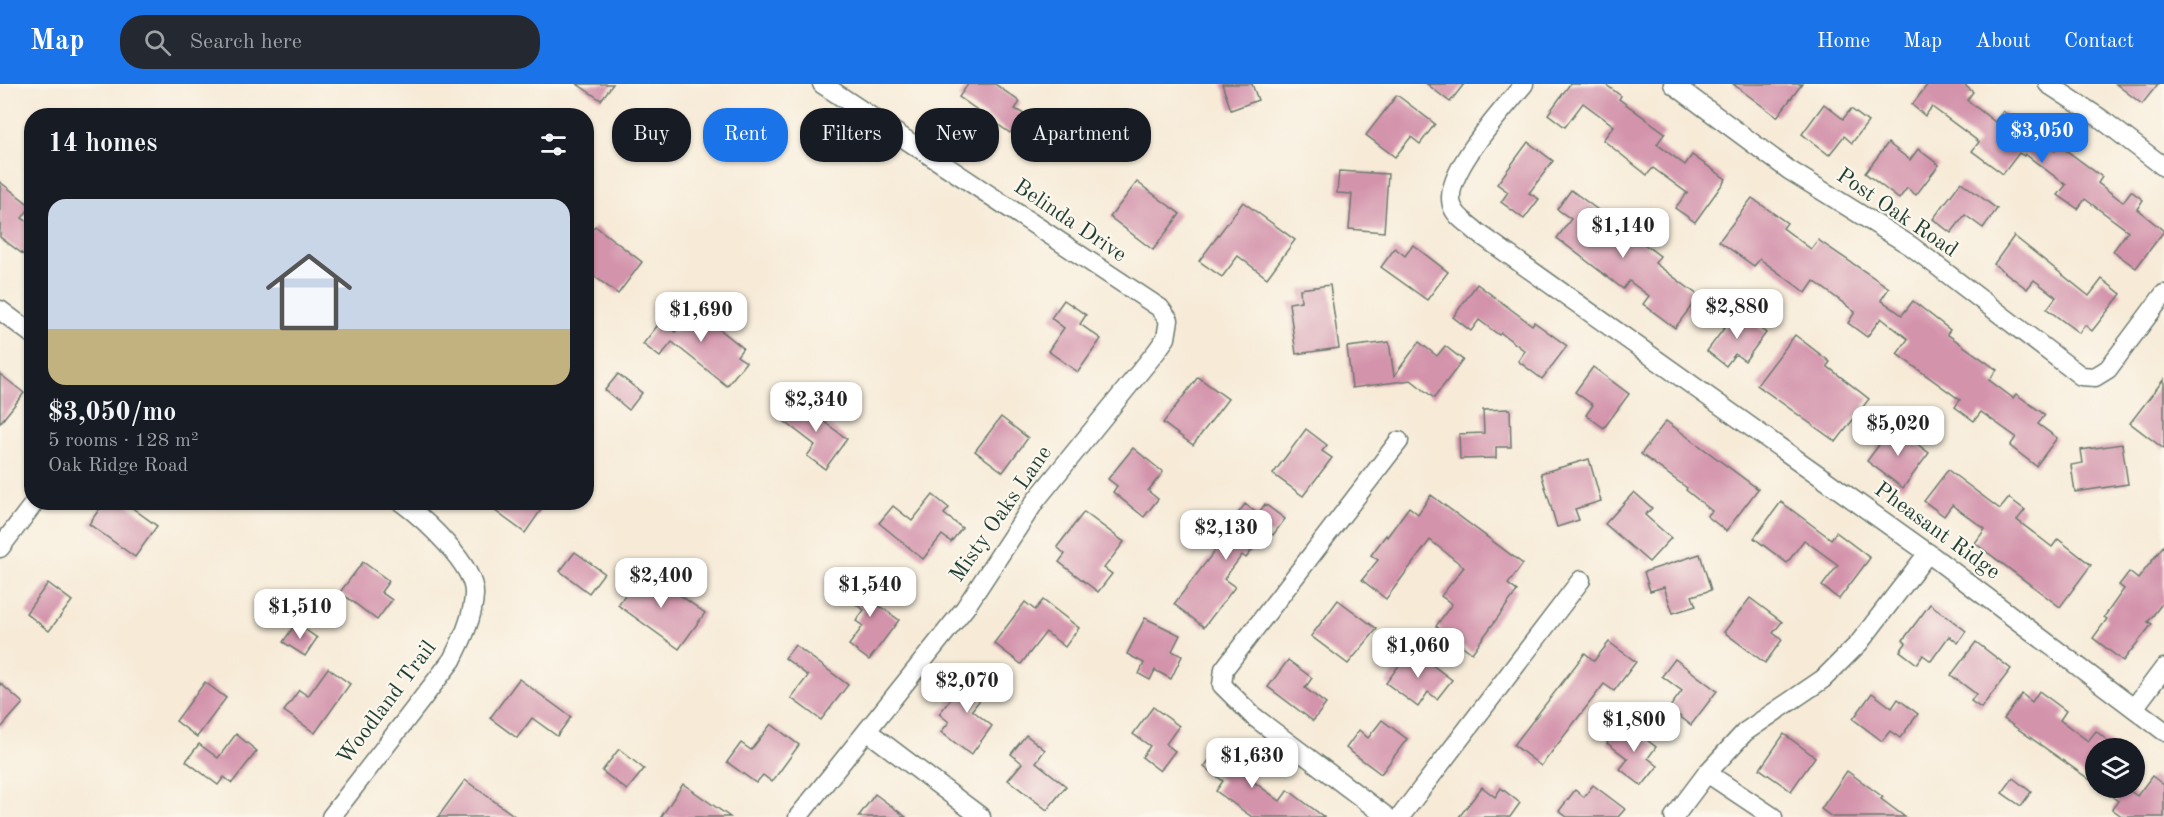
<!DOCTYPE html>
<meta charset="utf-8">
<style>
:root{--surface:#171b24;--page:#242831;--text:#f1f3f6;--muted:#9ea1a6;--accent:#1a73e8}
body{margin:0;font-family:"Old Standard TT",serif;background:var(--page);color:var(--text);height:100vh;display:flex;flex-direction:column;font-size:22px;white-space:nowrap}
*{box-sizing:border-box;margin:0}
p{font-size:20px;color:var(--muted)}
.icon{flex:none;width:33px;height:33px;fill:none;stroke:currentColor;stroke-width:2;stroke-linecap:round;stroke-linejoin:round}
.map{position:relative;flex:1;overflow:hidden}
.panel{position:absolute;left:24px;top:24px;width:570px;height:402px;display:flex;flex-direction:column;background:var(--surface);border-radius:24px;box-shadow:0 2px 4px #0004}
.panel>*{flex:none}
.guide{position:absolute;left:612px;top:24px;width:570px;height:54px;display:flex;gap:12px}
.controls{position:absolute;left:2085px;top:654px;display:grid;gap:12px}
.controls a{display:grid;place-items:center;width:60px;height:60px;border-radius:50%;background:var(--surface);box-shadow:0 2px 4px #0004;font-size:30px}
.price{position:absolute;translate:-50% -51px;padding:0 14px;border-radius:12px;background:#fff;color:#222;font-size:20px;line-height:39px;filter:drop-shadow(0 2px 3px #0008)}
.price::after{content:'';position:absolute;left:50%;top:36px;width:18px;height:14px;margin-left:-9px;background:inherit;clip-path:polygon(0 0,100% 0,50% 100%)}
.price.on{background:var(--accent);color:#fff}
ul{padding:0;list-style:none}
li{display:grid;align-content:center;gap:12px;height:318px;padding:0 24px}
li span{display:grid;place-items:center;height:186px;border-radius:18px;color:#555}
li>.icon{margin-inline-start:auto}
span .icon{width:108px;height:108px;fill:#fffc;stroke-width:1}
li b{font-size:26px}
h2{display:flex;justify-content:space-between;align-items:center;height:72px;padding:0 24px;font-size:26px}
.tag{padding:0 21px;border-radius:24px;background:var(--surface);box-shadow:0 2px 4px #0004;font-size:21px;line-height:54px}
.tag.on{background:var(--accent);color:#fff}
header{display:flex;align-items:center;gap:36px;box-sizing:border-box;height:84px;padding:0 30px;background:var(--accent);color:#fff}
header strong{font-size:28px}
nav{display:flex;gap:33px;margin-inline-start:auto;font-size:21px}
.search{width:420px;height:54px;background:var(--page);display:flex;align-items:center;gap:15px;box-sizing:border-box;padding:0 21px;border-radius:24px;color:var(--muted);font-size:22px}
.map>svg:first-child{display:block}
</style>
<header>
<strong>Map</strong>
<div class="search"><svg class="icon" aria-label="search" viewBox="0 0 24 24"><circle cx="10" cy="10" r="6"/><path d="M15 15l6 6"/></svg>Search here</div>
<nav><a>Home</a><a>Map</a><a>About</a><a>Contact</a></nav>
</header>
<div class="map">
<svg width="2164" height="733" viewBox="0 0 2164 733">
<rect width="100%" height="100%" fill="#fbf7ec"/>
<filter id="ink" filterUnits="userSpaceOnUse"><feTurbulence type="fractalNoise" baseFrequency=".0167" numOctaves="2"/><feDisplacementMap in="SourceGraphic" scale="12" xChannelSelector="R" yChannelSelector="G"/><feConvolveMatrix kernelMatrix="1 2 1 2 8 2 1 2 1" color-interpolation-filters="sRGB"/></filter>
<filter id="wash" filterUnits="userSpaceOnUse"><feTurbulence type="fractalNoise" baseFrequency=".008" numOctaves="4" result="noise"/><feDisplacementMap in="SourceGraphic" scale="24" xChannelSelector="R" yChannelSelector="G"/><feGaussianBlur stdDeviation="1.35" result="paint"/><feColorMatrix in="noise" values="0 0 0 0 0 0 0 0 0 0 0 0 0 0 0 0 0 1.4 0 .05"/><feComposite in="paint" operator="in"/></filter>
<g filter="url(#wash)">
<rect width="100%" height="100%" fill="#f7ebd8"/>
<g id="blocks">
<g fill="#d393ab">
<polygon points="577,0 613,0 601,16"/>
<polygon points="968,0 995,0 1020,18 1015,25 1024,30 1010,49 959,13"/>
<polygon points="1222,0 1252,0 1258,16 1231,26"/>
<polygon points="1427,0 1464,0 1450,18"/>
<polygon points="1570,0 1605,0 1621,12 1619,15 1665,49 1657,60 1685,81 1692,71 1726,95 1695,138 1675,124 1687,109 1653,84 1647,91 1603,56 1614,42 1583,19 1565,43 1548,30"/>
<polygon points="1733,0 1802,0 1777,33"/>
<polygon points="1928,0 1963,0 1973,8 1967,16 1995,38 2003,27 2055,67 2059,61 2102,93 2098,99 2123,118 2131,107 2143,116 2137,125 2164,147 2136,184 2113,167 2128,147 2085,115 2078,125 2058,111 2066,101 2025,70 2024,72 2019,69 2003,90 1972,67 1979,58 1932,23 1925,32 1912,21"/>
<polygon points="2116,0 2158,0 2142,20"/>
<polygon points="1397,11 1435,40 1420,60 1411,53 1395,73 1366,51"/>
<polygon points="1824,20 1843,35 1851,25 1868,38 1852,59 1844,52 1829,71 1802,50"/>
<polygon points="1528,58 1553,77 1529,109 1539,115 1524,135 1501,118 1508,108 1497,100"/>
<polygon points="1888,59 1910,76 1918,65 1939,81 1916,111 1907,104 1899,115 1865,89"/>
<polygon points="1339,87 1388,90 1384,148 1349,145 1352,110 1337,109"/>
<polygon points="0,98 31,122 22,134 32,141 32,177 0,153"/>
<polygon points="1137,98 1180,130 1153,166 1110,133"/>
<polygon points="1961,98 1997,125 1983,144 1965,131 1951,149 1933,135"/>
<polygon points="1571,106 1660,172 1655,179 1699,212 1675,244 1643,220 1649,212 1629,197 1623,205 1557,154 1571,135 1557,125"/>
<polygon points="1752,114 1787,139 1783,144 1811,165 1818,156 1889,204 1881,216 1902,231 1913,217 1950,246 1947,250 1997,286 1989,296 2013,314 2016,310 2045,331 2038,340 2057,354 2036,382 2010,362 2016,353 1981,328 1974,337 1955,323 1960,316 1897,270 1908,255 1881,234 1867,253 1848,239 1855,228 1814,197 1806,209 1760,175 1754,182 1719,157"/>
<polygon points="1243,118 1295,156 1267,194 1238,172 1222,193 1199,177"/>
<polygon points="595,142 642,178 618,210 586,186 586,153"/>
<polygon points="2014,152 2089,212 2102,195 2121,210 2092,247 2085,241 2079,249 2047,225 2056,213 2034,196 2027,205 1994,180"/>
<polygon points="1413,161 1448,188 1427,216 1381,183 1395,164 1405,172"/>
<polygon points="1477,200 1532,241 1534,238 1567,262 1542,295 1518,277 1525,267 1501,249 1499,251 1479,236 1471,247 1453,233"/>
<polygon points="1330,201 1339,264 1296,270 1289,219 1301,217 1300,205"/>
<polygon points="700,216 719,231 712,239 743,264 737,272 746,278 727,302 672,258 660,273 643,260 661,237 675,248"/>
<polygon points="1064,216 1086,231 1080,240 1101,255 1078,288 1048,267 1064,244 1051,234"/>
<polygon points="1737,227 1766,249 1745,277 1735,270 1726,282 1707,267"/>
<polygon points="1795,251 1830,278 1827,282 1869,315 1836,358 1757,301"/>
<polygon points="1389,258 1394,292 1419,258 1437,272 1445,262 1463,276 1434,314 1411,296 1352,304 1347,263"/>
<polygon points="1593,283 1629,310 1604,344 1586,331 1593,321 1575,308"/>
<polygon points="0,290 24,309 0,339"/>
<polygon points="618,290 642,309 629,326 605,306"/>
<polygon points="1198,293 1228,315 1193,361 1163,339"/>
<polygon points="2164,295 2164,365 2130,339"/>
<polygon points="802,313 819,325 815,331 847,355 825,385 807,372 815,361 784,337"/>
<polygon points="1510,325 1511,363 1496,363 1496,374 1460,375 1459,350 1484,349 1483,326"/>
<polygon points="1001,333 1028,354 1003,388 975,367"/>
<polygon points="1666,337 1758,405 1726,447 1707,432 1712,427 1686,406 1687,404 1641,370"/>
<polygon points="1893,342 1929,369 1903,404 1867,377"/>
<polygon points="1306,345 1327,361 1322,367 1332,374 1303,412 1273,390"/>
<polygon points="2122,360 2128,400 2075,408 2071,381 2083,379 2081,366"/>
<polygon points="1133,364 1163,388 1148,407 1158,415 1144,433 1113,408 1117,402 1108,395"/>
<polygon points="1589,375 1601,417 1575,425 1579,436 1557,443 1541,389"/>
<polygon points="1948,386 2000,425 2009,414 2025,426 2017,436 2052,463 2058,455 2091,481 2060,523 1975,459 1985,445 1952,421 1944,432 1924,417"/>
<polygon points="1634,408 1652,424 1645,431 1671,454 1649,478 1605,440"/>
<polygon points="933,411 949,424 944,430 962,444 951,458 942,451 923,475 879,439 893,422 912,437"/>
<polygon points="1431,411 1523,480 1508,500 1517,507 1472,569 1436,542 1452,520 1441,512 1464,483 1430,456 1386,515 1362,496 1378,476 1371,471 1386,451 1387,453 1409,423 1418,430"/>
<polygon points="104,418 124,418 157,442 135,473 89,440"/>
<polygon points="483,418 530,418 541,426 525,449"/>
<polygon points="1781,418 1831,455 1836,448 1870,474 1839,515 1822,502 1838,481 1804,456 1787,479 1754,454"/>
<polygon points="1245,420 1258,430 1265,420 1285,435 1273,451 1267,447 1246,474 1242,471 1224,495 1235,503 1204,543 1174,520 1223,456 1210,446 1218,435 1228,443"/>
<polygon points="1084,428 1124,458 1104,484 1112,490 1098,508 1059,478 1065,470 1057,463"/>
<polygon points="2164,461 2164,517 2148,538 2152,540 2123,577 2093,554 2107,535 2104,533 2124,505 2119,501 2129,488 2138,495"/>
<polygon points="575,468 604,489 589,509 560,487"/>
<polygon points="1700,470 1711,506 1692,512 1696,522 1673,529 1664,503 1650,507 1644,488"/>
<polygon points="363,478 389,497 381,508 392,516 377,536 340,508"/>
<polygon points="643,485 705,529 679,565 618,521"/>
<polygon points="857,492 884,512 878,521 899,536 869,576 849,561 863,542 856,537 864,526 843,511"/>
<polygon points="48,499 72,517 49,547 26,529"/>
<polygon points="1750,514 1782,538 1773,549 1782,556 1765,579 1724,548"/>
<polygon points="1043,516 1079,544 1065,563 1046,548 1021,580 994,559 1025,518 1035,526"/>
<polygon points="1338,516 1377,545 1348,580 1311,552"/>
<polygon points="1930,520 1966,547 1958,559 1949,552 1931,577 1923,571 1917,580 1900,567 1906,559 1903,556"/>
<polygon points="1145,534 1180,551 1172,567 1182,572 1171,595 1155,586 1150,596 1139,590 1144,579 1127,570"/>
<polygon points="296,539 317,554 305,572 283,558"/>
<polygon points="1609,558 1636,578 1614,607 1604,600 1541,682 1514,661 1585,569 1594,577"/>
<polygon points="1976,558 2011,585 1981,624 1971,617 1976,610 1951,591"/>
<polygon points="795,561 848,601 821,636 791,614 808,592 785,574"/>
<polygon points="1411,565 1452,596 1437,615 1428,608 1418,623 1386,599"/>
<polygon points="1675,575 1717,607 1691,641 1669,624 1682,607 1662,592"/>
<polygon points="1288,576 1312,594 1305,604 1326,620 1313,637 1268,603"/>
<polygon points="328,584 350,600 315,649 284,627 299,606 308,612"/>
<polygon points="974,585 993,599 972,626 992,642 971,671 941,648 949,638 939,630"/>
<polygon points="519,595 571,633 557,652 532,634 517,654 490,634"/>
<polygon points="205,598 226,614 197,653 176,637"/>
<polygon points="0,599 23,619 0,645"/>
<polygon points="2039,607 2066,627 2060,636 2088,657 2096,647 2116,664 2096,664 2096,700 2004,635 2022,610 2032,618"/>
<polygon points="1872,609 1892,624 1898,615 1918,630 1900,654 1890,647 1882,657 1853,635"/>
<polygon points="1153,623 1179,642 1166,660 1175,667 1160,687 1142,673 1150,662 1133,650"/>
<polygon points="1382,636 1407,655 1381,690 1346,664 1359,646 1368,654"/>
<polygon points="1623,638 1656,663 1648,674 1658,682 1642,702 1620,685 1628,675 1607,659"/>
<polygon points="771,640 799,661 772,698 763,691 756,699 727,678 741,659 751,666"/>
<polygon points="236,650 257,667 232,699 224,693 218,701 186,677 199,660 218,674"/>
<polygon points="1784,650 1815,673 1791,707 1760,685"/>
<polygon points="1026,651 1045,666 1036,678 1066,702 1047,726 1008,696 1022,679 1011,670"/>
<polygon points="1222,658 1251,679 1243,690 1280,717 1288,706 1324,733 1252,733 1216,707 1223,697 1204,683"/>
<polygon points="619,665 644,685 627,706 602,687"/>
<polygon points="1847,687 1883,713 1881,715 1905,733 1832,733 1821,725"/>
<polygon points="2152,692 2164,701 2164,733 2123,733 2112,725 2118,717 2100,704 2126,704 2137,712"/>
<polygon points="2013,694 2031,708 2021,722 2002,709"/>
<polygon points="465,696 516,733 438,733"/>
<polygon points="683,700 730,733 661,733"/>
<polygon points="1593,701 1625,725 1618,733 1567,733 1559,727 1575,706 1584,713"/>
<polygon points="1482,703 1495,713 1501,704 1520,719 1510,733 1459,733"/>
<polygon points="875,710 906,733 858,733"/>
</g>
</g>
</g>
<g filter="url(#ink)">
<use href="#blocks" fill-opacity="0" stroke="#6b7a6d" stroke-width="1.5"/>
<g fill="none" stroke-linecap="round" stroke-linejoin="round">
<g stroke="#6b7a6d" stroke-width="21">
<g id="street">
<path d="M1524 0C1505 24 1442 90 1452 121 1455 133 1469 140 1477 148L1928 469 2164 647"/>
<polyline points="1673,0 1789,86 1911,162 2081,292 2095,293 2108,285 2164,210"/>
<polyline points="2048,0 2100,34 2164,83"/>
<polyline points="0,226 32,250"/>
<polyline points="0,464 35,418"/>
<polyline points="2134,624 2164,584"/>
<polyline points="867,647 981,733"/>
<polyline points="1707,689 1773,733"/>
<path d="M331 733 452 576C462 556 473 534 474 511 476 482 423 434 401 418"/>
<polyline points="798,733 965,524 1036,416 1156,268 1166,254 1169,236 1160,224 822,0"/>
<polyline points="1387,733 1253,632 1222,601 1224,585 1399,357"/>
<polyline points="1400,733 1581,496"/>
<polyline points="1674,733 1707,689 1745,648 1823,595 1859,559 1928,469"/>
</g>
</g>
<use href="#street" stroke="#fff" stroke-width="18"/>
</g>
</g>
<g text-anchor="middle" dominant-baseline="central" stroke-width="4.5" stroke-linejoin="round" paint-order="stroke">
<g font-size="22" fill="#1f3d34" stroke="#fbf7ec">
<text transform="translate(1897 129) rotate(34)">Post Oak Road</text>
<text transform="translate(1070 137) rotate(34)">Belinda Drive</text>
<text transform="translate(1001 430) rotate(-55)">Misty Oaks Lane</text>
<text transform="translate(1937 447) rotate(36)">Pheasant Ridge</text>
<text transform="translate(387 619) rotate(-53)">Woodland Trail</text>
</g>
</g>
</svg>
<div class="controls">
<a><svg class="icon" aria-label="layers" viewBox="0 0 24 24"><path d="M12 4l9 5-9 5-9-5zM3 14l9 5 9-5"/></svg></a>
</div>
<b class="price on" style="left:2042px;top:80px">$3,050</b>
<b class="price" style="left:1623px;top:175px">$1,140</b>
<b class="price" style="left:1737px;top:256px">$2,880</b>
<b class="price" style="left:701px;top:259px">$1,690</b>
<b class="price" style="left:816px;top:349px">$2,340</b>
<b class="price" style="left:1898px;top:373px">$5,020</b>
<b class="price" style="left:1226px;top:477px">$2,130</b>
<b class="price" style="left:661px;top:525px">$2,400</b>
<b class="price" style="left:870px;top:534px">$1,540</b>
<b class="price" style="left:300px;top:556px">$1,510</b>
<b class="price" style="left:1418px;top:595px">$1,060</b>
<b class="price" style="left:967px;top:630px">$2,070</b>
<b class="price" style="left:1634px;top:669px">$1,800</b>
<b class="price" style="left:1252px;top:705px">$1,630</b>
<div class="guide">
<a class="tag">Buy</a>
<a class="tag on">Rent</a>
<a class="tag">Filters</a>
<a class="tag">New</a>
<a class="tag">Apartment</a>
</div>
<section class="panel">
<h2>14 homes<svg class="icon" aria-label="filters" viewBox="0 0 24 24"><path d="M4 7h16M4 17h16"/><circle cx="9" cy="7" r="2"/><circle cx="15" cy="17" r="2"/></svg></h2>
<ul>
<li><span style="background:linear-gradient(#c9d6e8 70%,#c2b280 0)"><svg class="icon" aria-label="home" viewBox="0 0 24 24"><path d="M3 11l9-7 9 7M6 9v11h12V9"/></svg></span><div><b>$3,050/mo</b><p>5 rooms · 128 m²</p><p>Oak Ridge Road</p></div></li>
</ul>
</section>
</div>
